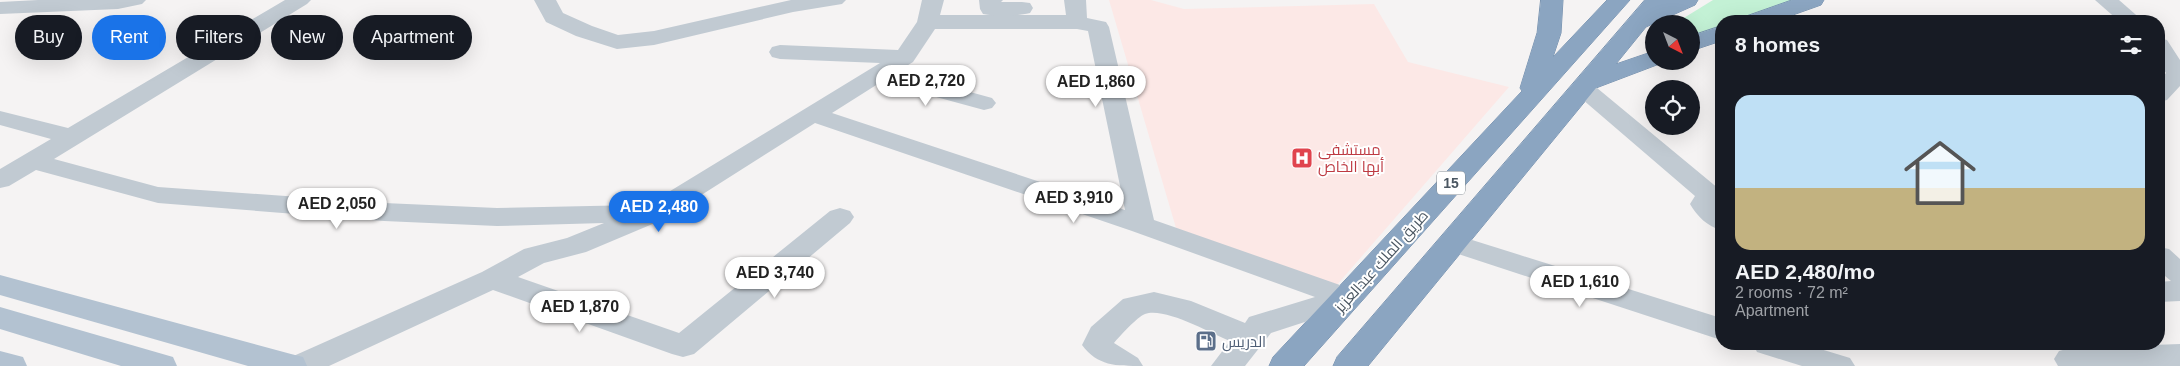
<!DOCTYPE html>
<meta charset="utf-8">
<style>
:root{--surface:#171b24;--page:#242831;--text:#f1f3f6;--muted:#9ea1a6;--accent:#1a73e8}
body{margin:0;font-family:Helvetica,Cairo,sans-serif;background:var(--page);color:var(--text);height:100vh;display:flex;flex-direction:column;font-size:19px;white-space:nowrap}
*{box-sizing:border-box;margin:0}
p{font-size:16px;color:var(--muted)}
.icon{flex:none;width:28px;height:28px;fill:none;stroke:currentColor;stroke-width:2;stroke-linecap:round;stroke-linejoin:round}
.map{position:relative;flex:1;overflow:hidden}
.sheet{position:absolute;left:1715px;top:15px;width:450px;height:335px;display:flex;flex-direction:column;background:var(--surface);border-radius:20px;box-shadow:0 5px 20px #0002}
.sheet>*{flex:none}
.hud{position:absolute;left:15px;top:15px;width:475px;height:45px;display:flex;gap:10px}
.needle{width:32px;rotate:138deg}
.buttons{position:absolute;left:1645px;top:15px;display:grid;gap:10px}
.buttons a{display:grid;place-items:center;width:55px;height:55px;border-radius:50%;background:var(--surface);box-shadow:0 5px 20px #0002;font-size:25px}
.price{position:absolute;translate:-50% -42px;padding:0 11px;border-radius:18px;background:#fff;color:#222;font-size:16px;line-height:32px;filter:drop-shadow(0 1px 2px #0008)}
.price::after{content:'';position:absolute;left:50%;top:30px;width:15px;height:11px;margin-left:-8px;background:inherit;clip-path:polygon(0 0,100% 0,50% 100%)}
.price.current{background:var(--accent);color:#fff}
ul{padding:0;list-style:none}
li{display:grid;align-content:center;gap:10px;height:265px;padding:0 20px}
li span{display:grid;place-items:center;height:155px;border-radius:15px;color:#555}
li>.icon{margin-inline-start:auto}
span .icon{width:90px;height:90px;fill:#fffc;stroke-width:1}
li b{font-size:21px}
h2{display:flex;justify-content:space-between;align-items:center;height:60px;padding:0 20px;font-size:21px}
.pill{padding:0 18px;border-radius:22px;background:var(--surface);box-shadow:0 5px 20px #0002;font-size:18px;line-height:45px}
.pill.current{background:var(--accent);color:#fff}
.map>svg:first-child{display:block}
</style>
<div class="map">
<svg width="2180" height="366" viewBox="0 0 2180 366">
<rect width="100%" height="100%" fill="#f5f3f3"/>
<polygon fill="#fce8e6" points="1109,0 1151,0 1184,9 1374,4 1408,62 1509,87 1336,286 1176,228"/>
<polygon fill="#c3f1d5" points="1713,0 1802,0 1740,21 1721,21 1721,28 1691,38 1691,24 1674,24"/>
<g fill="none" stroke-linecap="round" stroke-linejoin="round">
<g stroke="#7690ad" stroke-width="1">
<g id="highway">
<polygon points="1541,0 1563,0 1561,33 1553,57 1607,0 1630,0 1304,366 1269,366 1273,357 1522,91 1520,88 1537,33"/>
<polygon points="1645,0 1698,0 1695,5 1646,27 1616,64 1654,51 1654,61 1664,61 1662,63 1596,88 1368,366 1333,366 1337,357"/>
<polygon points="1792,0 1824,0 1821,5 1776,21 1744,21 1747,16"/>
<polygon points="1721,26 1721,41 1691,51 1691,36"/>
</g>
</g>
<g fill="#c1cad2" fill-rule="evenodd">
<polygon points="38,0 146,0 142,4 118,9 0,14 0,2"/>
<path d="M285 0H311L307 4 54 159 158 187 384 203 497 208 637 205 644 207 880 63 780 59 772 57 769 52 772 47 780 45 898 50 917 22 922 0H944L940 15H1066L1064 0H1086L1087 18 1106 22 1109 27 1154 220 1357 291 1362 298 1357 305 1271 333 1245 366H1211L1230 341C1210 333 1165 307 1145 314 1137 317 1120 336 1114 343L1138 358 1143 366C1115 366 1098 366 1082 345L1091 327 1123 299 1154 292 1191 301 1245 323 1249 317 1315 297 1132 231 815 123 662 220 586 252 544 263 518 277 679 333 830 211 840 208 850 211 854 217 850 223 694 354 683 357 672 354 493 290 329 366H284L289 358 482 272 524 249 567 238 604 223 497 226 384 221 158 203 36 170 9 186 0 188V169L51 139 0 125V111L68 128ZM935 29H1077L1088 31 1125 210 832 113 881 82 984 110 992 108 996 103 992 98 897 72 913 62Z"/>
<polygon points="534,0 556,0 563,13 592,26 618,35 654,31 791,0 846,0 842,4 793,12 654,45 617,49 576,36 546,22"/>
<path d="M979 0H1003L1001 2H1022L1030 3 1033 8 1030 13C1016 16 997 17 983 14L980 9Z"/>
<polygon points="2095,0 2119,0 2143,21 2119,21"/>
<polygon points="2159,38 2167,40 2180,60 2180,86 2167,100 2159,102 2159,81 2166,73 2159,62"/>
<path d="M1583 81 1591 83 1719 189 1721 198 1718 203 1721 206V230C1708 227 1697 216 1690 204L1695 196 1575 93 1571 88 1575 83Z"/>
<polygon points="1453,234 1721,318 1721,340 1443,249 1439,243 1443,237"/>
<polygon points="2159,247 2169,249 2180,259 2180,301 2159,302 2159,282 2171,281 2159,271"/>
<polygon points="1753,344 1804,344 1850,358 1855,366 1802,366 1757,352"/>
<polygon points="2180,344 2180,366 2058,366 2054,359 2059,351 2070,348"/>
</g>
<g fill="#b3c2d1" fill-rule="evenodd">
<polygon points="0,275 291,354 303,357 307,366 248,366 0,295"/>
<polygon points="0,307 173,357 177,366 121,366 0,329"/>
<polygon points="0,351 23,357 27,366 0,366"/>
</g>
<use href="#highway" fill="#8ba5c1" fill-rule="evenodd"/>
</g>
<defs>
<g id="hospital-square" transform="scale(1.125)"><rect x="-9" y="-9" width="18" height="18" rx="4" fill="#e0444e" stroke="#fff"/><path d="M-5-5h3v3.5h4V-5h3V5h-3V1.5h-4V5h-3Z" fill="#fff"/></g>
<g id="fuel-square" transform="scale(1.125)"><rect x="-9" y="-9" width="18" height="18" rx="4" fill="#5c6f8a" stroke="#fff"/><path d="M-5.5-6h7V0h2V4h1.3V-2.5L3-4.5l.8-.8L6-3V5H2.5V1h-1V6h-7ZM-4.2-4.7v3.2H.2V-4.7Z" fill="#fff"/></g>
</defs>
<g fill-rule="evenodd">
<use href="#hospital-square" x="1302" y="158"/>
<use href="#fuel-square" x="1206" y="341"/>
</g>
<g text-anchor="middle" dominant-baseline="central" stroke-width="4" stroke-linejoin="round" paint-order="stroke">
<rect fill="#fff" stroke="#808990" stroke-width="1" x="1437" y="171.5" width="28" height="23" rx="4"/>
<g font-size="14" font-weight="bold" fill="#4a5661">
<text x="1451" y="183">15</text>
</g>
<g font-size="15" fill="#be3a42" stroke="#fff" text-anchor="start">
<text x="1318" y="149">مستشفى<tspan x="1318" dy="17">أبها الخاص</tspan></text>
</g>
<g font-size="15" fill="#4a5661" stroke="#fff">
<text transform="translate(1381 261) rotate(-48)">طريق الملك عبدالعزيز</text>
</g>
<g font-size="15" fill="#4e5e75" stroke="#fff" text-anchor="start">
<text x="1222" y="341">الدريس</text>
</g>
</g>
</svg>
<div class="buttons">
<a><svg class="needle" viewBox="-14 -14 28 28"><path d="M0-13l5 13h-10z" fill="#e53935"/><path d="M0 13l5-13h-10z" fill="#9ea1a6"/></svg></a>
<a><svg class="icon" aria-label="locate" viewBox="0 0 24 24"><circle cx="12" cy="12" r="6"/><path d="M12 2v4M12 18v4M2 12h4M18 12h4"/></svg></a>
</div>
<b class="price" style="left:926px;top:107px">AED 2,720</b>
<b class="price" style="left:1096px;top:108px">AED 1,860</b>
<b class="price" style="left:1074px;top:224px">AED 3,910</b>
<b class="price" style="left:337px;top:230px">AED 2,050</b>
<b class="price current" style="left:659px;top:233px">AED 2,480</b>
<b class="price" style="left:775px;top:299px">AED 3,740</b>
<b class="price" style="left:1580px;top:308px">AED 1,610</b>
<b class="price" style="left:580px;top:333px">AED 1,870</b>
<div class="hud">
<a class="pill">Buy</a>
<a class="pill current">Rent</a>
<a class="pill">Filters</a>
<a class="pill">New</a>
<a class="pill">Apartment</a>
</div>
<section class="sheet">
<h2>8 homes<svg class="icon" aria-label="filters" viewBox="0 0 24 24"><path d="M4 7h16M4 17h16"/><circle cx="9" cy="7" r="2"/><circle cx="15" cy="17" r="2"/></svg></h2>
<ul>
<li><span style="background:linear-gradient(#bfe0f5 60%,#c2b280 0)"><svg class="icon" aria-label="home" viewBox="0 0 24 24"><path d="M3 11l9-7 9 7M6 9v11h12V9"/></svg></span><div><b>AED 2,480/mo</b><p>2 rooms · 72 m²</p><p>Apartment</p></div></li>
</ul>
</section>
</div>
